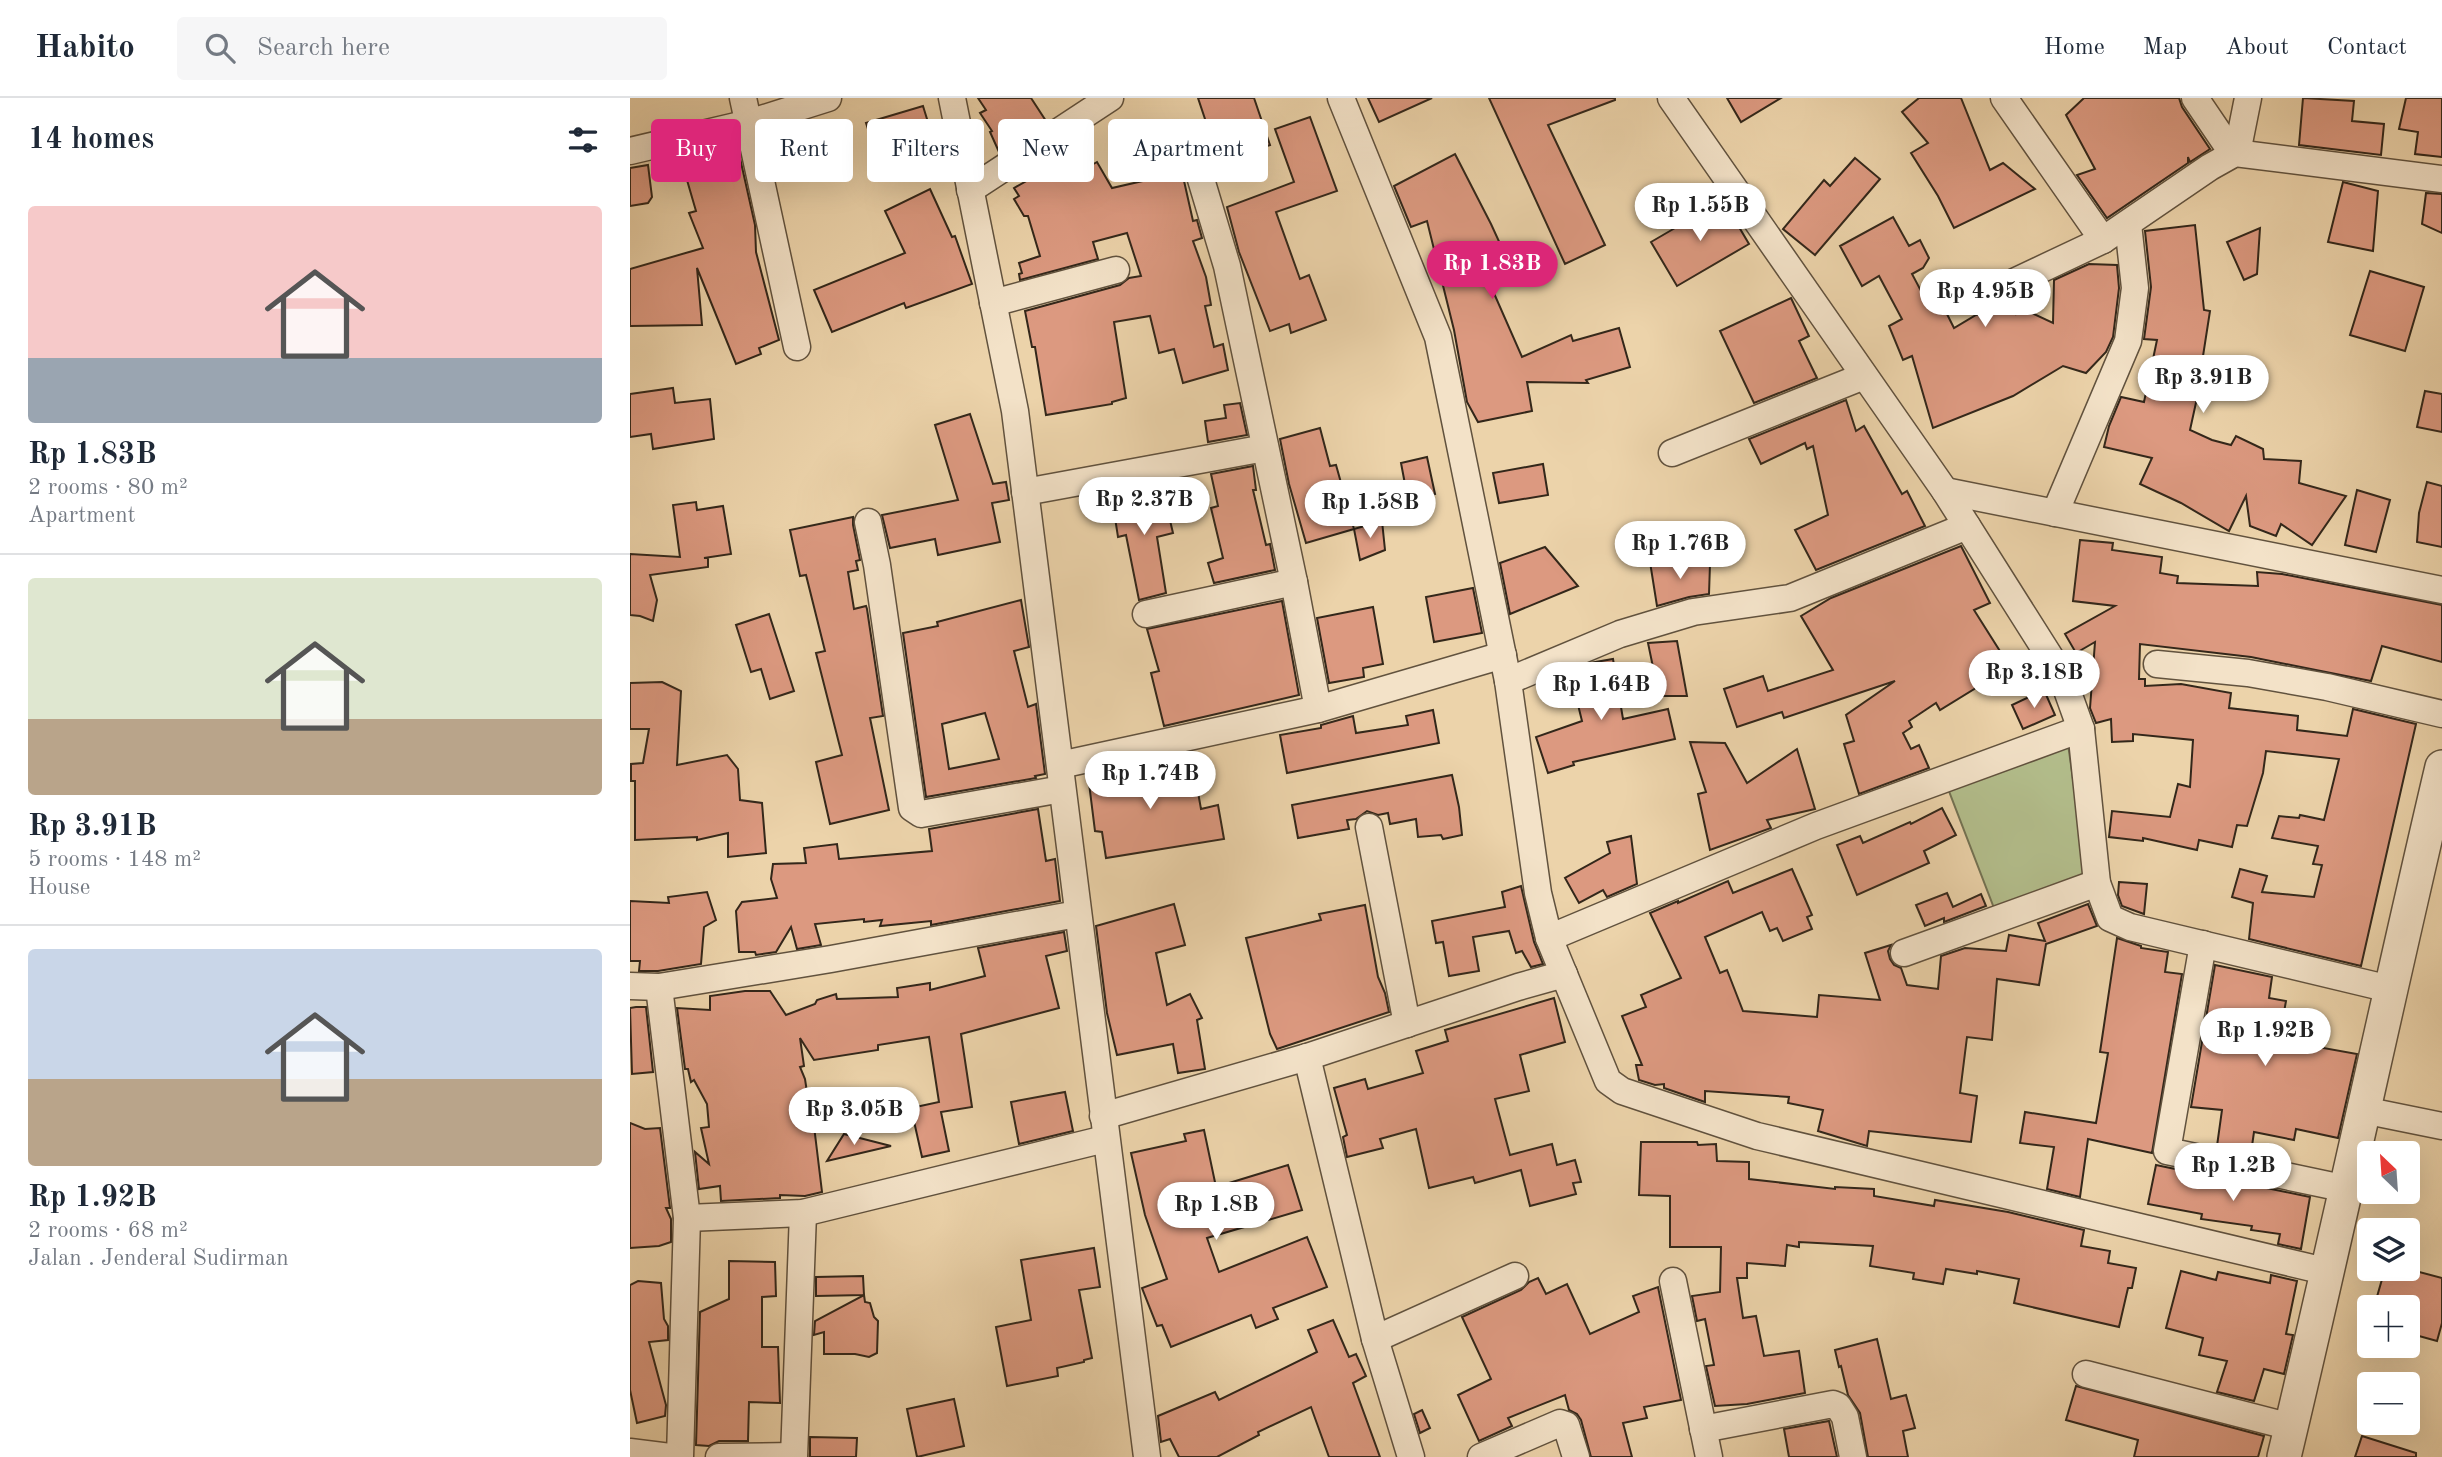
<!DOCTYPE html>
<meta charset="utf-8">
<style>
:root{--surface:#fff;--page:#f6f6f7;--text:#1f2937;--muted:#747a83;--line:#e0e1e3;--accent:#db2777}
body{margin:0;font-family:"Old Standard TT",serif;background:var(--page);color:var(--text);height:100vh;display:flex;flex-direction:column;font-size:26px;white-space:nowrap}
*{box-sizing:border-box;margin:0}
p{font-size:23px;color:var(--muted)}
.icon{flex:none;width:38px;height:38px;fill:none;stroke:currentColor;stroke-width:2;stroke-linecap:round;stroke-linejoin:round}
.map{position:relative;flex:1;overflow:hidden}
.details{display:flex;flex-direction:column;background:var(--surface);width:630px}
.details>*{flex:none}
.hud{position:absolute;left:21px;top:21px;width:665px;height:63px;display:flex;gap:14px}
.needle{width:46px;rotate:335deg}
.fabs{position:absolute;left:1727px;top:1043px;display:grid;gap:14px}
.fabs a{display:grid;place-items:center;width:63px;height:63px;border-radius:7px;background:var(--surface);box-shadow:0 7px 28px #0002;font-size:35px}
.price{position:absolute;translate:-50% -60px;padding:0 16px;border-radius:24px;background:#fff;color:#222;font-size:23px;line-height:46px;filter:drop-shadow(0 2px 4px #0008)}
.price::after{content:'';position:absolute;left:50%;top:42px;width:21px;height:16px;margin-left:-10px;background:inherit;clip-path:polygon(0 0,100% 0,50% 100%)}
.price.current{background:var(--accent);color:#fff}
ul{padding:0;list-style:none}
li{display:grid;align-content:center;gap:14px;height:371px;padding:0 28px}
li+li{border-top:2px solid var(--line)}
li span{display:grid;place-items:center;height:217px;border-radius:7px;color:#555}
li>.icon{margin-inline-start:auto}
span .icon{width:126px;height:126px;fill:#fffc;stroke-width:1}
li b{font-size:30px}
h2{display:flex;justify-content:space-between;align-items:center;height:84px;padding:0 28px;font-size:30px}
.tag{padding:0 24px;border-radius:7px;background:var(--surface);box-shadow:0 7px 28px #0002;font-size:24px;line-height:63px}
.tag.current{background:var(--accent);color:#fff}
header{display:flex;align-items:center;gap:42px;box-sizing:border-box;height:98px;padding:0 35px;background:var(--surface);border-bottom:2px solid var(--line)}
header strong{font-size:33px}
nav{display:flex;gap:38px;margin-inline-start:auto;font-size:24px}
.search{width:490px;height:63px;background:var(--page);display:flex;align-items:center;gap:18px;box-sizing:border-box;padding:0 24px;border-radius:7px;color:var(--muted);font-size:26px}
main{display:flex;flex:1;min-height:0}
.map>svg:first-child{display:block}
</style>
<header>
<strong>Habito</strong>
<div class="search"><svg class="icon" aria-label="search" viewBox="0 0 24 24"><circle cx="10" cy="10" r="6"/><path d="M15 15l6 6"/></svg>Search here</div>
<nav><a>Home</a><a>Map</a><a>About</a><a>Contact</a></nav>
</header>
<main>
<section class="details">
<h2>14 homes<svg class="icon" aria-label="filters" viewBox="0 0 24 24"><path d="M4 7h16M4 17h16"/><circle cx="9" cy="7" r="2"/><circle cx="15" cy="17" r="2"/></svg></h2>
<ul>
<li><span style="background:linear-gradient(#f6c9c9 70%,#9aa5b1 0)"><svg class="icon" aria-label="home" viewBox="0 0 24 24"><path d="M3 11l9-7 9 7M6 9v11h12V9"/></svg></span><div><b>Rp 1.83B</b><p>2 rooms · 80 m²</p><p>Apartment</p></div></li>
<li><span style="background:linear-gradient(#dfe7d0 65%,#b9a48a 0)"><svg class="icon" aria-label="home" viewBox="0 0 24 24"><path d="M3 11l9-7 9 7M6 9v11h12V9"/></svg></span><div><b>Rp 3.91B</b><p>5 rooms · 148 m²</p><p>House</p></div></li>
<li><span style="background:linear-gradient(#c9d6e8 60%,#b9a48a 0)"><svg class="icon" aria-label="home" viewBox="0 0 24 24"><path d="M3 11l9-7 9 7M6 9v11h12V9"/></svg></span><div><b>Rp 1.92B</b><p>2 rooms · 68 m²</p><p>Jalan . Jenderal Sudirman</p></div></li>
</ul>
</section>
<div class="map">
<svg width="1812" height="1359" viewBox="0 0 1812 1359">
<rect width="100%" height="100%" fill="#ecd3aa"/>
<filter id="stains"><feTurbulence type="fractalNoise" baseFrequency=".00286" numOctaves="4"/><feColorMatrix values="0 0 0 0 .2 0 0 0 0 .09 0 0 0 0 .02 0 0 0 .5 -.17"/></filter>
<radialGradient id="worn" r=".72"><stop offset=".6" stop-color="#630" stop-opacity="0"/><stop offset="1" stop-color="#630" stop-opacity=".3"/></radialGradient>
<polygon fill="#b3be8c" stroke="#737253" stroke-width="2" points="1438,646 1457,779 1364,810 1317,688"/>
<g fill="#dc9980" stroke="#33271a" stroke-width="2" fill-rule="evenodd">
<polygon points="348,0 401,0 416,23 369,54 360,34 362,33 350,15 356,12"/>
<polygon points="568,0 624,0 640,47 591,62 583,62 577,40 581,39"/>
<polygon points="738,0 802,0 749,24"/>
<polygon points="859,0 985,0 985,2 918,27 975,147 935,166"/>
<polygon points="1097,0 1151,0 1111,24"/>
<polygon points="1289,0 1331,0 1360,72 1373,65 1405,91 1324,130 1308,98 1281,55 1298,45 1272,14"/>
<polygon points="1454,0 1549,0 1552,9 1580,51 1560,64 1558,59 1558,65 1477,120 1447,77 1465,71 1436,17"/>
<polygon points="1673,0 1724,3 1722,23 1754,26 1751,57 1669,47"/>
<polygon points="1776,0 1812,0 1812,59 1785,56 1788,34 1769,31"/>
<polygon points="293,8 309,60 253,77 236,25"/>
<polygon points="680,19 707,93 646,114 670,181 679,177 696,222 661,235 659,226 640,233 609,154 597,109 664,84 645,31"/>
<polygon points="443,43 458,69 467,64 482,90 552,74 563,123 567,122 572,140 563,143 576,179 581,207 575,208 584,249 593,246 598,272 553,285 544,251 529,255 520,218 484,224 496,300 482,304 482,306 416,317 405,249 402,249 395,213 490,187 499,180 511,178 497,135 463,144 468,161 390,182 389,176 392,175 389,165 410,158 398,118 394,118 384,101 389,98 384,90 409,76 404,68"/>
<polygon points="98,46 99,52 108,51 125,127 126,154 149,242 129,250 131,256 106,266 67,170 72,227 0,228 0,171 73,150 59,115 66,113 50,58"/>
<polygon points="825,56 861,126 883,174 859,184 892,259 941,237 943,243 989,230 1000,269 956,282 958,285 897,284 902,313 848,324 837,304 824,232 797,123 781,129 764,88"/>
<polygon points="1225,60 1250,81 1185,157 1153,131 1194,82 1200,88"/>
<polygon points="18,67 22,99 18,105 0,108 0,70"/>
<polygon points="1713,84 1748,93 1743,153 1698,144"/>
<polygon points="300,91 322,139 325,138 342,186 276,210 274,205 202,234 184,192 275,155 255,113"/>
<polygon points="1796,95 1812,96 1812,135 1792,126"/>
<polygon points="1093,102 1119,146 1047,188 1021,144"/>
<polygon points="1263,119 1279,148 1290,142 1299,160 1293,170 1282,176 1299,208 1310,202 1324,230 1346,217 1355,215 1379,204 1386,216 1393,211 1423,225 1424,182 1459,166 1487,167 1489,190 1483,239 1476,254 1456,275 1433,268 1383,298 1303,330 1282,258 1273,262 1259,228 1272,221 1249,178 1232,188 1210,148"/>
<polygon points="1565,127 1574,212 1580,213 1573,258 1576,259 1560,332 1582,342 1601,347 1606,338 1633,351 1634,361 1671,363 1669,385 1716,398 1682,447 1651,426 1646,438 1620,428 1616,398 1599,433 1551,405 1510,386 1522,360 1474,349 1479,328 1491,299 1514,304 1527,242 1514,241 1521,189 1515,133"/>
<polygon points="1630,130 1627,176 1614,182 1597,144"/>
<polygon points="1740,173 1794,189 1775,253 1720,237"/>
<polygon points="1161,200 1179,238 1169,243 1187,280 1124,305 1090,233"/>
<polygon points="43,290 45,305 80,301 84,341 23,351 21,336 0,339 0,296"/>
<polygon points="1795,293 1812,296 1812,334 1787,329"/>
<polygon points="1216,302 1226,333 1234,328 1272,396 1277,393 1295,428 1186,472 1165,432 1198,417 1183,348 1177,351 1175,345 1131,366 1119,341"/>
<polygon points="610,305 617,337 578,344 575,323 596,320 594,307"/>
<polygon points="340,316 363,386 376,384 379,402 362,405 370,444 308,457 305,441 260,450 252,417 328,402 305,327"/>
<polygon points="690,330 700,368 706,367 724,431 676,445 659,386 650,341"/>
<polygon points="797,359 805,396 778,402 771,365"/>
<polygon points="913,366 918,397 869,405 863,375"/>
<polygon points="623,368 626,392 623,392 636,447 640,446 645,472 584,485 578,465 593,460 581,410 588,408 581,376"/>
<polygon points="1797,384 1812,388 1812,449 1787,444 1789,415"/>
<polygon points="501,391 503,399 533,393 543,435 527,439 536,495 509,502 496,437 488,439 481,394"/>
<polygon points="1727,392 1760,402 1746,454 1715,447"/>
<polygon points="66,404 67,412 93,408 101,456 74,460 78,460 78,469 20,477 27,502 23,523 10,518 0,517 0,456 50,459 43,407"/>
<polygon points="223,419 223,427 230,462 226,463 228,472 218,474 224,511 236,508 237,511 253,618 240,620 259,712 200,726 186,664 212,657 186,555 195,553 176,477 170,478 160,432"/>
<polygon points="752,423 755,452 730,462 724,431"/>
<polygon points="1450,442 1483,445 1482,452 1532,459 1530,475 1548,478 1547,485 1628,488 1627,474 1652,476 1812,507 1812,564 1752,548 1741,583 1621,559 1510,546 1509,581 1515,581 1515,588 1551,586 1601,595 1599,610 1668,618 1667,632 1717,638 1723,611 1786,626 1731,868 1619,841 1623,805 1602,799 1610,771 1637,778 1632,794 1684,799 1692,767 1683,766 1688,748 1642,740 1649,718 1669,720 1670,717 1694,722 1709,661 1636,653 1633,675 1617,728 1607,727 1602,749 1569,742 1567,752 1513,740 1513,743 1479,739 1482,713 1540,719 1548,686 1560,689 1563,642 1503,636 1503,643 1482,644 1481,621 1466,625 1460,610 1465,544 1446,555 1435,536 1485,508 1443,503"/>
<polygon points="1331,448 1360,505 1344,512 1380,569 1310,612 1306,605 1279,623 1282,629 1273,635 1281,651 1289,647 1299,670 1229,696 1214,646 1224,643 1216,617 1265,583 1154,620 1152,614 1107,629 1094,591 1133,578 1138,593 1203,572 1171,518 1201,500"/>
<polygon points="915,449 948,488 880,516 870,465"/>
<polygon points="1020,464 1080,466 1079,496 1059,499 1027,508"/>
<polygon points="843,490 852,535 804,544 796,499"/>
<path d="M391 502 399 549 384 553 398 609 406 606 415 676 405 678 406 680 296 699 273 535 308 528 307 524ZM355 615 369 661 319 671 312 626Z"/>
<polygon points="652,503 669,597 534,628 521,575 529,573 517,531"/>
<polygon points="743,509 753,566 733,570 734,579 699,585 687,520"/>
<polygon points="139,516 164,593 140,601 131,571 121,574 106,527"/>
<polygon points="1047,543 1057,598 1029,598 1018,545"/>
<polygon points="983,561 993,621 1038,611 1045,641 943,664 944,667 918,675 906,639 952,623 940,574 960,565"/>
<polygon points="32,584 51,593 47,667 97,657 108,671 110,702 132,705 136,755 98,759 98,735 67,742 67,739 5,742 5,683 1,683 1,666 13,665 19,631 0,631 0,585"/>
<polygon points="1414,592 1425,617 1393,631 1382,607"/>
<polygon points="803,612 809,645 657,675 650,637 691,630 691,627 723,618 726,635 778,627 776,618"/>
<polygon points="1060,644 1095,645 1117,685 1167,651 1185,711 1137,722 1141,730 1080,752 1068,696 1076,694"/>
<polygon points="514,665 516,681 564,672 571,711 588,707 594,741 476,760 472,734 465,733 458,677"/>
<polygon points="822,677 829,709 832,737 813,741 811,737 788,739 786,721 760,726 758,715 748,717 737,713 726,721 717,722 719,731 668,740 662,707"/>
<polygon points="1312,710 1326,737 1294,753 1299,765 1227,797 1207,747 1230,738 1233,745 1280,724 1281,726"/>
<polygon points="408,711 416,763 425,761 430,803 301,827 301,823 250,828 252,822 234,824 234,821 185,826 191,847 167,851 161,829 146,854 126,857 125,854 109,854 106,813 112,804 147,800 141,781 143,766 176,765 174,750 207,746 209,761 302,753 299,731"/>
<polygon points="1001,738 1007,786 977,799 973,792 949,805 935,780 980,755 977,744"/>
<polygon points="1162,771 1182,817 1177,819 1182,831 1153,843 1147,830 1140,833 1132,814 1075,839 1090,875 1097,872 1113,913 1187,919 1189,897 1250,902 1235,855 1261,847 1258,853 1260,861 1264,867 1271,870 1277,887 1308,891 1311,858 1335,850 1376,853 1379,837 1415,843 1408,825 1458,806 1467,828 1416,846 1409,887 1367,881 1362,942 1337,939 1330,995 1347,998 1341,1044 1239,1033 1237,1048 1188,1033 1193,1012 1158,1005 1159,999 1075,993 1075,1004 1034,990 1034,986 1025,987 1009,982 1006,967 1012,967 992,918 1016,909 1011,897 1051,880 1020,815 1048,803 1048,805 1098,783 1103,795"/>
<polygon points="1489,784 1517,786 1514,816 1492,808 1488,797"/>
<polygon points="891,788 904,844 913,866 901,869 892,853 886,855 879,833 843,839 849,873 819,878 813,844 806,845 802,823 875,809 872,794"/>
<polygon points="77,794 86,822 74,829 71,866 28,873 9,873 10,863 0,863 0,803 39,805 38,799"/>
<polygon points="1317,795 1323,809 1351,796 1356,808 1314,824 1314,820 1295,828 1286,807"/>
<polygon points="544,806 555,847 526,855 537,907 560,896 572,920 567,922 575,971 548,975 543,946 487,957 477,915 466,828"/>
<polygon points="735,807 748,879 755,895 759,914 647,951 640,936 616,840 691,822 689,816"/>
<polygon points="434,834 437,853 416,858 429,910 331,936 342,1009 311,1014 319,1053 292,1059 281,1010 309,1004 299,939 248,947 248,952 184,962 170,940 174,968 170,969 175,981 182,1027 184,1028 192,1094 175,1098 150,1097 150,1100 91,1103 90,1088 69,1091 65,1054 79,1066 71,1030 79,1029 77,1006 64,982 61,984 58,971 55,971 47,910 80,912 80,898 115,893 140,893 156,917 185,906 187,902 206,896 207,901 268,899 267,890 300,885 300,892 355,878 348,850"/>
<polygon points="1487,840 1511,848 1511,850 1538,854 1535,874 1552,876 1522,1055 1458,1041 1450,1099 1417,1091 1424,1049 1390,1045 1395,1014 1466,1025 1478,955 1470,954"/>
<polygon points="1585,867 1642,879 1639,900 1656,903 1649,942 1727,956 1708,1040 1666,1031 1664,1042 1624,1034 1621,1055 1587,1048 1592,1012 1561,1009"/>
<polygon points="924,900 935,944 890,957 899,993 865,1001 880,1057 922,1046 927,1067 945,1062 951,1084 943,1085 946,1096 900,1108 891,1072 845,1085 843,1079 799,1090 786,1031 750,1041 753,1050 717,1059 713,1039 717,1037 704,990 735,981 738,991 793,975 786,953 818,943 815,932"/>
<polygon points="6,909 16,909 23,974 2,976 0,910"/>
<polygon points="435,994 443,1033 389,1046 381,1004"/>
<polygon points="0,1025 15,1031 30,1030 40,1110 36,1110 41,1121 41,1144 29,1148 0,1150"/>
<polygon points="574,1032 586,1089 658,1067 672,1112 577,1140 589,1174 677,1139 697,1189 643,1210 648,1221 626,1230 621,1217 541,1249 532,1227 527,1228 512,1190 537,1181 515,1117 501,1055 556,1043 554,1036"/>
<polygon points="214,1036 261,1048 197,1063"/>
<polygon points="1011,1044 1067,1044 1068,1047 1086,1046 1087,1063 1119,1064 1119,1081 1205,1091 1205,1089 1244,1091 1244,1098 1304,1108 1305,1102 1378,1114 1454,1132 1451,1148 1480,1153 1478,1165 1506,1170 1502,1190 1498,1190 1489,1229 1384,1205 1389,1181 1347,1173 1347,1176 1316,1171 1313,1186 1283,1181 1284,1175 1240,1168 1243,1148 1169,1144 1169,1149 1157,1147 1155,1168 1117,1165 1117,1180 1107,1180 1113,1220 1126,1218 1134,1258 1169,1253 1175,1295 1117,1306 1085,1308 1076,1268 1084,1267 1075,1221 1067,1223 1062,1198 1090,1194 1091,1149 1040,1149 1040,1098 1009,1097"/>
<polygon points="1526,1067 1680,1099 1671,1151 1648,1146 1650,1136 1621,1132 1622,1128 1571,1121 1572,1116 1518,1106"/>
<polygon points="464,1150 470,1189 449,1192 462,1260 454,1262 454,1264 427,1270 428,1278 377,1288 366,1229 401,1222 391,1162"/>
<polygon points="99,1163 145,1164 146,1198 132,1199 132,1249 148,1249 150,1305 119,1304 118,1343 89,1343 79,1348 66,1347 70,1214 99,1201"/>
<polygon points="1755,1171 1778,1171 1812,1180 1812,1225 1807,1243 1778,1235 1778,1209 1744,1209"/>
<polygon points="1551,1173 1586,1182 1588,1174 1640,1185 1641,1177 1667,1183 1656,1236 1663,1237 1654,1276 1634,1271 1624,1303 1587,1294 1597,1263 1569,1257 1573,1240 1536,1230"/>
<polygon points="233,1178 234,1197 186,1198 186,1179"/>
<polygon points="908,1180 916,1196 937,1186 960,1236 1009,1214 1003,1198 1028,1189 1051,1302 1014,1309 1017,1320 993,1325 1002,1359 961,1359 951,1322 947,1316 939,1312 935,1297 878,1320 882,1328 849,1343 828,1297 861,1281 832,1219 891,1192 899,1184"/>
<polygon points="8,1183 31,1185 34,1221 38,1228 38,1242 19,1244 36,1307 35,1318 7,1325 0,1292 0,1187"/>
<polygon points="234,1197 235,1204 240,1205 244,1219 248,1223 247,1255 239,1259 225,1256 194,1256 194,1234 184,1237 185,1223"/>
<polygon points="703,1222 719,1259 726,1256 736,1278 723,1285 750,1359 699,1359 681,1309 628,1334 629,1337 587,1359 549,1359 540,1341 531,1344 528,1318 585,1294 589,1302 687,1254 678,1232"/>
<polygon points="1247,1241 1261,1301 1276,1297 1285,1330 1273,1333 1278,1359 1238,1359 1230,1315 1218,1297 1211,1268 1209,1269 1205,1252"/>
<polygon points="1446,1288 1634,1338 1628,1359 1504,1359 1508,1342 1436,1322"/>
<polygon points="324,1301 334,1348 287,1359 277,1311"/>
<polygon points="792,1312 800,1330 790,1335 784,1316"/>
<polygon points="1199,1323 1207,1359 1159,1359 1154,1331"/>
<polygon points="1732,1338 1786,1355 1786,1359 1725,1359"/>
<polygon points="180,1339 227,1340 226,1359 180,1359"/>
</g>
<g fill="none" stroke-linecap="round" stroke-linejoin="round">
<g stroke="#61523e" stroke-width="29">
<g id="minor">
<polyline points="113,0 167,249"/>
<polyline points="322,0 385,313 517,1359"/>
<polyline points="711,0 808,239 878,583 908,795 919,840 978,983 992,993 1127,1038 1699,1174"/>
<polyline points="1041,0 1315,393 1432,578 1451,631 1467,785 1480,820 1500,829 1760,891"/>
<polyline points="1374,0 1473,142"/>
<polyline points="1565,0 1603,56"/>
<polyline points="561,48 597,168 664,484 688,611"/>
<polyline points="0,53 119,25 198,0"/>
<polyline points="1607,55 1618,0"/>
<polyline points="340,92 480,0"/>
<polyline points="1348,201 1473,142 1580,69 1605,55 1812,81"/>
<polyline points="363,205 486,172"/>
<polyline points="1042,355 1234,278"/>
<polyline points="1315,393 1812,492"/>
<polyline points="395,394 635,350"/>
<polyline points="1425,415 1498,243 1505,190 1498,126"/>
<polyline points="238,424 247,467 282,710 291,716 432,691"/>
<polyline points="516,516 664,484"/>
<polyline points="1527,566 1618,575 1697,589 1812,616"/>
<polyline points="878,583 990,536 1063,514 1160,500 1337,428"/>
<polyline points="430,667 688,611 873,557"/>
<polyline points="739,729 777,926"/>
<polyline points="919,840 1186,728 1451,631"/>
<polyline points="1573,846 1537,1053 1717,1091"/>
<polyline points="1274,855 1467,785"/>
<polyline points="0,888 29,889 201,861 447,816"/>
<polyline points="29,889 57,1120 50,1359"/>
<polyline points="677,959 745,1241 781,1359"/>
<polyline points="1733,1012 1812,1028"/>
<polyline points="473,1018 677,959 888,889 934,876"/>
<polyline points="57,1120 173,1115 475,1041"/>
<polyline points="1043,1183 1079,1359"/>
<polyline points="745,1241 885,1178"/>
<polyline points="1456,1276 1661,1329"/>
<polyline points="1073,1331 1203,1306 1208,1308 1215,1319 1223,1359"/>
<polyline points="0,1354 40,1359"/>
<polyline points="89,1359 164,1358"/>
<polyline points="164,1359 173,1115"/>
<polyline points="851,1359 930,1325 936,1327 946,1359"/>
</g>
</g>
<g stroke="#61523e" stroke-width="36">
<path id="tertiary" d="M1654 1359C1709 1129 1758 898 1812 669"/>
</g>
<use href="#minor" stroke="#f3e2c8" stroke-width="26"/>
<use href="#tertiary" stroke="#f3e2c8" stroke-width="33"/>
</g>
<rect width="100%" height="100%" filter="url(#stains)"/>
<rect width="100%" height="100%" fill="url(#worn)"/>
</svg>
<div class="fabs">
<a><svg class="needle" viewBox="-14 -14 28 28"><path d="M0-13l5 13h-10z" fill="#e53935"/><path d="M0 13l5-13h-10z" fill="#747a83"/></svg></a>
<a><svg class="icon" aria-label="layers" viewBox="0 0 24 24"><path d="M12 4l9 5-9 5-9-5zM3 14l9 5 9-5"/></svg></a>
<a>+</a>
<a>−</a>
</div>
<b class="price" style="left:1070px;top:145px">Rp 1.55B</b>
<b class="price current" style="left:862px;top:203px">Rp 1.83B</b>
<b class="price" style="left:1355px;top:231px">Rp 4.95B</b>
<b class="price" style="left:1573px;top:317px">Rp 3.91B</b>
<b class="price" style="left:514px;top:439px">Rp 2.37B</b>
<b class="price" style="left:740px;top:442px">Rp 1.58B</b>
<b class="price" style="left:1050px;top:483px">Rp 1.76B</b>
<b class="price" style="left:1404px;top:612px">Rp 3.18B</b>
<b class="price" style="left:971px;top:624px">Rp 1.64B</b>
<b class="price" style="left:520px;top:713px">Rp 1.74B</b>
<b class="price" style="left:1635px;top:970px">Rp 1.92B</b>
<b class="price" style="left:224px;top:1049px">Rp 3.05B</b>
<b class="price" style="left:1603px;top:1105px">Rp 1.2B</b>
<b class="price" style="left:586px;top:1144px">Rp 1.8B</b>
<div class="hud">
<a class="tag current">Buy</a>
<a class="tag">Rent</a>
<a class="tag">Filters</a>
<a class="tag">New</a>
<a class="tag">Apartment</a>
</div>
</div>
</main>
